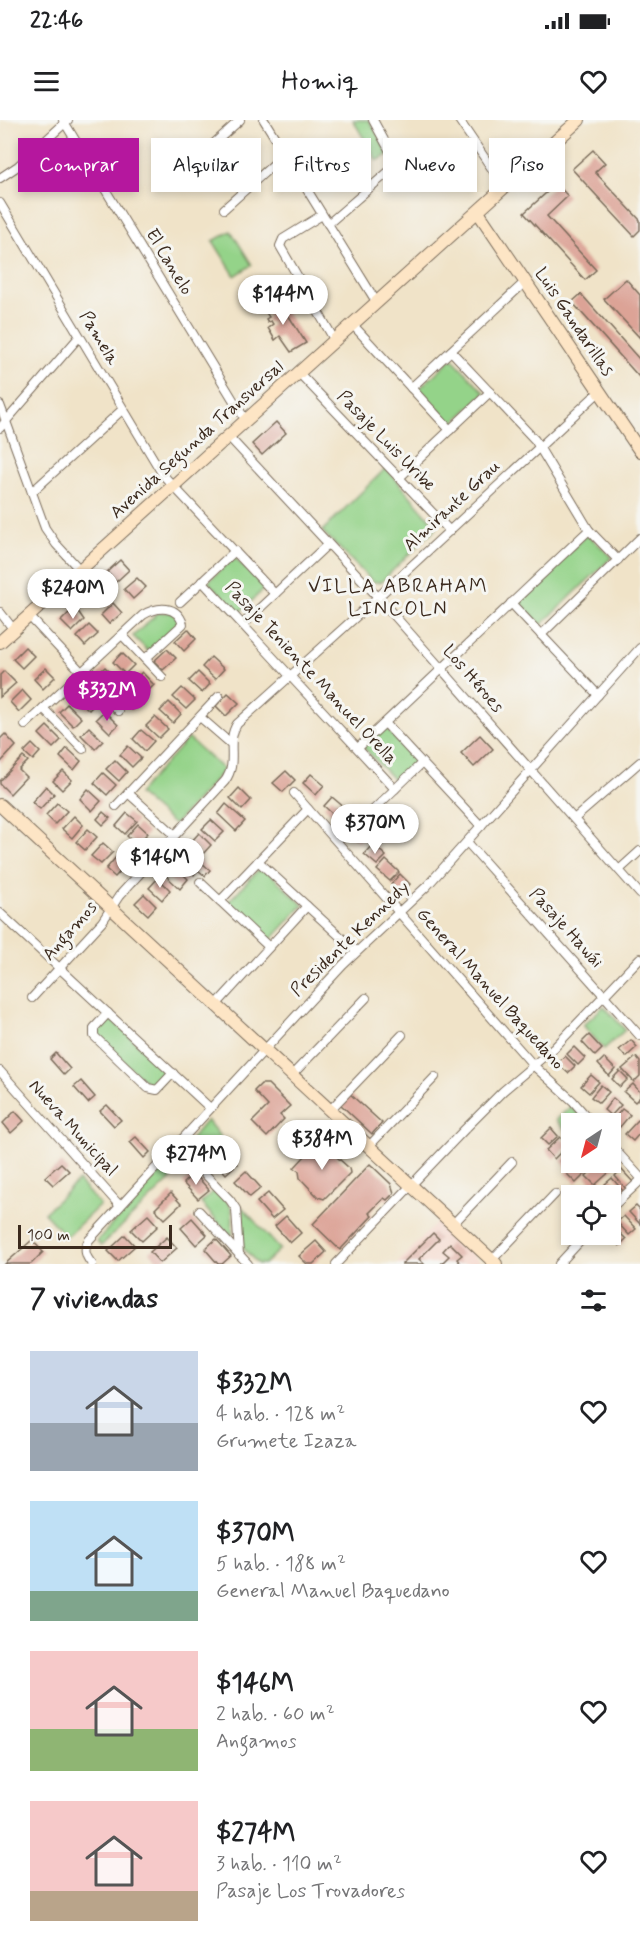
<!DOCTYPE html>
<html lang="es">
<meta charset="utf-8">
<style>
:root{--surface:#fff;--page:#f6f6f6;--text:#202124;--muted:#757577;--accent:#b5179e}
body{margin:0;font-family:Mynerve,sans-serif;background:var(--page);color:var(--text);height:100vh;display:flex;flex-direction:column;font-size:22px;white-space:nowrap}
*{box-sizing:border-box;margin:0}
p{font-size:20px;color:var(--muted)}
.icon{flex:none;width:33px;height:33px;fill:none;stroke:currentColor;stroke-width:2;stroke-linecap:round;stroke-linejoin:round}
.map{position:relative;height:1144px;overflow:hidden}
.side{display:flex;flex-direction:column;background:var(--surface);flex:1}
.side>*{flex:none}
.hud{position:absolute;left:18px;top:18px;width:604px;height:54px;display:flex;gap:12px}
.needle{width:39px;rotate:216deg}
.buttons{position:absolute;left:561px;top:993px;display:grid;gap:12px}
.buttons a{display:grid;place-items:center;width:60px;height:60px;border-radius:0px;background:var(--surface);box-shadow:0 3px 9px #0003;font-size:30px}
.scale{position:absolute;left:18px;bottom:15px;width:154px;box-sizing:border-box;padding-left:6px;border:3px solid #3b2a1e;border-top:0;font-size:16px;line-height:21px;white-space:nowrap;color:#3b2a1e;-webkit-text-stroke:4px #f6f6f2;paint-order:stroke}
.price{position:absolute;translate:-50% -51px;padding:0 14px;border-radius:21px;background:#fff;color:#222;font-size:20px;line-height:39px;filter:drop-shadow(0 2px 3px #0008)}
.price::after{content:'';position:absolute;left:50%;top:36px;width:18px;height:14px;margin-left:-9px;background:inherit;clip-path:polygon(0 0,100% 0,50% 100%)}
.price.active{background:var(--accent);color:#fff}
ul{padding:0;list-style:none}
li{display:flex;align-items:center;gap:18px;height:150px;padding:0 30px}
li span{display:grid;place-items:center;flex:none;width:168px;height:120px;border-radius:0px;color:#555}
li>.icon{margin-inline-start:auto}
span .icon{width:72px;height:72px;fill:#fffc;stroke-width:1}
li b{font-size:26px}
h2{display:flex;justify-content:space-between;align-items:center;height:72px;padding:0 30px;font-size:26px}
.chip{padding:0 21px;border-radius:0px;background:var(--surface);box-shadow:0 3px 9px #0003;font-size:21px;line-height:54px}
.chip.active{background:var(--accent);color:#fff}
.status{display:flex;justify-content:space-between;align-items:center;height:42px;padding:0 30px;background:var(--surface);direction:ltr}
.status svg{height:16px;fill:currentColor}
header{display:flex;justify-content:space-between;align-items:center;height:78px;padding:0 30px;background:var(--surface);font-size:27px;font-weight:600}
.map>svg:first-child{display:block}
</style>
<div class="status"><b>22:46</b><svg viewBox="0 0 49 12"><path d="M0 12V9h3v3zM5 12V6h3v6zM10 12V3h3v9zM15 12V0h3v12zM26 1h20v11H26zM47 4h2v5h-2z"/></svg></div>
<header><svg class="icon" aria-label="menu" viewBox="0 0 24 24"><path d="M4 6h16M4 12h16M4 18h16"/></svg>Homiq<svg class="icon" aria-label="heart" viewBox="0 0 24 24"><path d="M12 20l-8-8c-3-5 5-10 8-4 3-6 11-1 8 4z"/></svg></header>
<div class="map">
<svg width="640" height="1144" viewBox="0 0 640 1144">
<rect width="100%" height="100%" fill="#f6f6f2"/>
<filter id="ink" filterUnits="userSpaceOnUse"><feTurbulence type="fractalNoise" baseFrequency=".0167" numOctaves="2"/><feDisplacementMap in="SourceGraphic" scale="12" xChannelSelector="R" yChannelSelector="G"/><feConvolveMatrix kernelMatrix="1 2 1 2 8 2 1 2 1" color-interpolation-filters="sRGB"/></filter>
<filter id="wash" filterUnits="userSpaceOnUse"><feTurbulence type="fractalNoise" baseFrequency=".008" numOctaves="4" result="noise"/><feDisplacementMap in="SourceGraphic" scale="24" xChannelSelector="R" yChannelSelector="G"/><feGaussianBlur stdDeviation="1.35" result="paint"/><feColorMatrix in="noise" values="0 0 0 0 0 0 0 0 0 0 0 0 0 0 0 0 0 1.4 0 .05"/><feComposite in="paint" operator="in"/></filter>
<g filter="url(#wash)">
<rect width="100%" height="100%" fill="#f0e3c8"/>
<polygon fill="#f6d2c5" points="438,1101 482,1144 397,1144"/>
<g fill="#94d389" stroke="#687e54" stroke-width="1.5">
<polygon points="353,0 369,0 389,34 377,41"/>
<polygon points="231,111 252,145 235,156 213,121"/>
<polygon points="452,238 485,273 452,304 419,269"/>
<polygon points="386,348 437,407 381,462 373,462 322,411"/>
<polygon points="587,414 612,437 541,505 518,481"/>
<polygon points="234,437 265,468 239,493 208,462"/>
<polygon points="172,492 181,502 149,532 133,516 158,493"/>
<polygon points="384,606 416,641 395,661 363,627"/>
<polygon points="188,618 224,650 174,705 138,674"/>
<polygon points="262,746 303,785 270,821 228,782"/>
<polygon points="604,886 625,910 604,929 583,905"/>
<polygon points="107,900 113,901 165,950 166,955 158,965 148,964 97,917 97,911"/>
<polygon points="571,986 587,1003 572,1004 571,1017 556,1000"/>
<polygon points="207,1000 221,1018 202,1037 191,1024 191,1019"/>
<polygon points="180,1032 189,1042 101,1126 97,1121 176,1033"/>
<polygon points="78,1061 100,1085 66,1117 44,1093"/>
<path d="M216 1069C236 1089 233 1090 232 1118L201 1083Z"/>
<polygon points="242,1087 280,1129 264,1144 258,1144 243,1128"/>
</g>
<g id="blocks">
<g fill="#dca396">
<polygon points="593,30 605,43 595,52 640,100 640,110 634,116 572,49"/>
<polygon points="556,64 568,76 547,96 596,150 585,160 524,93"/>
<polygon points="626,159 640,175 640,218 604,179"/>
<polygon points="581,174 640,240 640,258 572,182"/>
<polygon points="278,179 306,223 291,232 280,216 275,220 268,208 273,204 271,201 268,202 266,199 269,197 263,188"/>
<polygon points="276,302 286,313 262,335 252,324"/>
<polygon points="120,440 129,450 116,462 107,452"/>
<polygon points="137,458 146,467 133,479 124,469"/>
<polygon points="94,464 103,473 91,485 82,476"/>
<polygon points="113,483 122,493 109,504 101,495"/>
<polygon points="75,487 84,500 72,512 61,501"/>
<polygon points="89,505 98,514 85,526 77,517"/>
<polygon points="188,509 196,519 184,531 175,521"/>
<polygon points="25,527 34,536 22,548 13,539"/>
<polygon points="167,529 176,538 163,550 154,541"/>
<polygon points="122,533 134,545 125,554 113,542"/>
<polygon points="211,537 224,549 215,559 202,547"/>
<polygon points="105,547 119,561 111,568 97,555"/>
<polygon points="46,548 55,557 43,569 34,559"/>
<polygon points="4,551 16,563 0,577 0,555"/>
<polygon points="142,552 154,565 145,574 133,561"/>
<polygon points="198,552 210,564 202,573 189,561"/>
<polygon points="126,568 139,582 131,590 118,576"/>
<polygon points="182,568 195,580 186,589 173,577"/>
<polygon points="83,569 97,582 89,590 75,577"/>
<polygon points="22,570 31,580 19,592 10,582"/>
<polygon points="228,573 239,583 226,596 216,586"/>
<polygon points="169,582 181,594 173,603 160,591"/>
<polygon points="67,584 81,598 73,606 59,592"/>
<polygon points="104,591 118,605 110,613 96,599"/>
<polygon points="155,597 168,609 159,618 146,606"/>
<polygon points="47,606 61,620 53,628 39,614"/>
<polygon points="89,607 103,621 95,629 81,615"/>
<polygon points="141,610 154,621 145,631 133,619"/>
<polygon points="5,614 16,626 0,643 0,619"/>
<polygon points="480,615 493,629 474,647 461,633"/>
<polygon points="32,624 40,632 33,640 24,632"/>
<polygon points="128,626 141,638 132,647 120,635"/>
<polygon points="67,628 81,641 74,650 60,637"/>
<polygon points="23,637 28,641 19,650 26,657 10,674 0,664 0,661"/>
<polygon points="115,640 127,652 119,661 106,649"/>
<polygon points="63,651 72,660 62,670 53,661"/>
<polygon points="286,651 295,660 283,672 273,663"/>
<polygon points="103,653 116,665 107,675 94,663"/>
<polygon points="311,654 324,665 316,675 303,663"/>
<polygon points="46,666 54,674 40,689 32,682"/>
<polygon points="239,668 251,680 242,690 230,678"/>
<polygon points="88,669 101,681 92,691 80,679"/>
<polygon points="332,677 345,688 337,698 324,686"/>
<polygon points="57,683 67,691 55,704 46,695"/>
<polygon points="226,684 245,701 236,711 218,694"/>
<polygon points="103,692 110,698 103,705 97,699"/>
<polygon points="127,693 137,701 125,714 116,706"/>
<polygon points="74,696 83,705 72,718 62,709"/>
<polygon points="211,700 224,712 215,721 202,709"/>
<polygon points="353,701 366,712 358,722 345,710"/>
<polygon points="138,704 148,713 136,725 127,716"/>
<polygon points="88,709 97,717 85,730 76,722"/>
<polygon points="199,713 211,725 202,735 190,723"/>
<polygon points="103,723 113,732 101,744 91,736"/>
<polygon points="373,724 386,736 377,745 364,734"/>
<polygon points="185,728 210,750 205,756 198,750 194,755 175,739"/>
<polygon points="117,736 127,744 115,757 106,749"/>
<polygon points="386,740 399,752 390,761 377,750"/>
<polygon points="173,744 188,759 180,769 164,754"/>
<polygon points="400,754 410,764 402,774 391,764"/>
<polygon points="158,758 170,770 162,780 149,768"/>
<polygon points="144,774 156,786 148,795 135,783"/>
<polygon points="589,915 602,929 595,936 582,922"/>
<polygon points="631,920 637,927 626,937 619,930"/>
<polygon points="574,927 585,938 578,945 567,934"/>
<polygon points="56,933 70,949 64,955 50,939"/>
<polygon points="565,936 575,946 568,953 557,943"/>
<polygon points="636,937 640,942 640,956 634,962 622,949"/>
<polygon points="604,938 615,949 609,956 598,944"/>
<polygon points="620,951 628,959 620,967 612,959"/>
<polygon points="591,955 599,962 589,973 581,966"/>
<polygon points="81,961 95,977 88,983 74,967"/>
<polygon points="261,964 268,964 290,986 280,995 284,999 267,1017 252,1002 268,986 254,971"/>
<polygon points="633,964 640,972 640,977 635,982 624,972"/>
<polygon points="601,965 609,972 599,983 591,977"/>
<polygon points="349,973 382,1003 372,1014 340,984"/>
<polygon points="613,978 621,985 611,996 604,990"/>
<polygon points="107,985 121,1000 114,1006 100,991"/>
<polygon points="622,989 630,995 620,1007 613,1000"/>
<polygon points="15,991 24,1001 11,1013 3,1003"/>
<polygon points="638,1000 640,1002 640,1013 633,1021 625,1014"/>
<polygon points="551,1008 558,1016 548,1025 541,1018"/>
<polygon points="136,1017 150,1032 144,1038 130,1022"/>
<polygon points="560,1017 568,1025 554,1039 546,1030"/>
<polygon points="317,1023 324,1029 329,1030 349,1048 350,1053 324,1079 318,1077 300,1058 299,1051 294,1048"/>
<polygon points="222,1028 237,1044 226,1054 211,1038"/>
<polygon points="572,1031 572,1042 574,1042 568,1048 561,1041"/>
<polygon points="576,1042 586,1042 591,1048 576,1063 566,1053"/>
<polygon points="600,1042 611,1042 615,1047 595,1065 586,1056"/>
<polygon points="61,1043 69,1051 53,1065 45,1057"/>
<polygon points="370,1044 391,1064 394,1073 387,1080 384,1078 369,1093 372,1096 340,1130 313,1104"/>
<polygon points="621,1049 633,1062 626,1069 615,1056"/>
<polygon points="246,1051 261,1068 250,1077 235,1061"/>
<polygon points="194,1053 209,1070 198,1079 183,1063"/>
<polygon points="612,1058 623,1071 617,1077 605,1064"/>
<polygon points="171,1073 181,1084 165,1099 155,1089"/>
<polygon points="268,1073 283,1090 272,1099 257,1082"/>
<polygon points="636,1086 640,1090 640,1104 629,1092"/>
<polygon points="148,1095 158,1106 142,1121 131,1110"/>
<polygon points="286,1096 301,1113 290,1123 275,1106"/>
<polygon points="624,1096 636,1109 629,1115 617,1102"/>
<polygon points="192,1098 207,1115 196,1125 181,1108"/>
<polygon points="614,1107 626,1119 619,1126 609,1114"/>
<polygon points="433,1113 439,1119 419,1139 424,1144 402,1144"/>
<polygon points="125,1115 135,1126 118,1141 108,1131"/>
<polygon points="167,1117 177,1128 160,1143 150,1132"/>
<polygon points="216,1119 231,1136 222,1144 218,1144 205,1129"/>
<polygon points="32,1120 43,1132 31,1144 5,1144"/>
<polygon points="316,1121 326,1132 313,1144 307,1144 299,1136"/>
<polygon points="450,1123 462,1135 457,1139 461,1144 441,1144 449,1136 443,1131"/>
</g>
</g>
</g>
<g filter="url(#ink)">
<use href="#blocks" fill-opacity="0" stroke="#7a6b5a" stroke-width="1.5"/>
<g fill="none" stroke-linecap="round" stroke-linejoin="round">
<g stroke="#7a6b5a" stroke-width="10">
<g id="street">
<polyline points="63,0 246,301"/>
<polyline points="264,0 377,183"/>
<polyline points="373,0 397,44"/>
<polyline points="459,0 505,68"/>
<polyline points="191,44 240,0"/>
<polyline points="0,58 18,46 68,0"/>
<polyline points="0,83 163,355 275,474"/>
<polyline points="224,89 285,34"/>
<polyline points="322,95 283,119 280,126 335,221"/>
<polyline points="328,104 409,34"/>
<polyline points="353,205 450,310"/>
<polyline points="451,231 535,320 589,410 618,440"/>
<polyline points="299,253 450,411"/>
<polyline points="411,268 525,162"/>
<polyline points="0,285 45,408 56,424 80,450"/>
<polyline points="0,308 79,217"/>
<polyline points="229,317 378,477 640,774"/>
<polyline points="399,358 490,272"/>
<polyline points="32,372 122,290"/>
<polyline points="202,461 395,669"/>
<polyline points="180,482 235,431"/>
<polyline points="511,483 598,575"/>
<polyline points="0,492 14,510"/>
<polyline points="29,496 118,591"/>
<polyline points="243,504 328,424"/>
<polyline points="122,515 162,557"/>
<polyline points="541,515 640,418"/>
<polyline points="43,588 83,629"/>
<polyline points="200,597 230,623"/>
<polyline points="385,603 481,706"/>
<path d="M25 605 143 495C158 486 177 485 183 504L145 539"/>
<polyline points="358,628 589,410"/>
<polyline points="128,673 175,715"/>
<polyline points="294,673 534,946 573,981 593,1004"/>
<polyline points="116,686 219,576"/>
<polyline points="369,694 422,643"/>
<polyline points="574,699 640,642"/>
<polyline points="467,722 640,916"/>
<polyline points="258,741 356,831"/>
<polyline points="619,750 640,731"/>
<polyline points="200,762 269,827"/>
<polyline points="220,781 308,689"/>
<polyline points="0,793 210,988"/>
<path d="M32 878 102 802 119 776 225 661C239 642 225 623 237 604L378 477 600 271"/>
<polyline points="216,885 307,786"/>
<polyline points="108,893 94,908 94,916 148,968 157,970 173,953"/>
<polyline points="0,951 120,1086"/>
<polyline points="292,955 366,878"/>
<polyline points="330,990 402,915"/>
<polyline points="610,1024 640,1057"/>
<polyline points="177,1025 230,1080 236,1089 239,1135"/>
<polyline points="369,1026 435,957"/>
<polyline points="610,1089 640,1061"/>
<polyline points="199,1091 248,1144"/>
<polyline points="453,1104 512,1042"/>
<polyline points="492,1140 555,1074"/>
<path d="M92 1144C85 1136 83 1129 89 1120L343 845 427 766 640 528"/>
<polyline points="336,1144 465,1009 503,971 554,928 640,838"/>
<polyline points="559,1144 584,1117"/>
</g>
</g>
<g stroke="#7a6b5a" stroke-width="14">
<g id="secondary">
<polyline points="478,92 640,331"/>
<polyline points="0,522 579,0"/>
<polyline points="0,685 496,1144"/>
</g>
</g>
<use href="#street" stroke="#fff" stroke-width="8"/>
<use href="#secondary" stroke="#fde5c5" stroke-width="12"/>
</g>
</g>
<g text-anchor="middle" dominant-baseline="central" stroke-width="6" stroke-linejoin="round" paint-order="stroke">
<g font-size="18" fill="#3b2a1e" stroke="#f6f6f2">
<text transform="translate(169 142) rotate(59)">El Canelo</text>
<text transform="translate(574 202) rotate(56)">Luis Gandarillas</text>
<text transform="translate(99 218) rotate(59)">Pamela</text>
<text transform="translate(197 320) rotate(-42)">Avenida Segunda Transversal</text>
<text transform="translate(386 321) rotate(46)">Pasaje Luis Uribe</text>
<text transform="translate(452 386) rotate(-43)">Almirante Grau</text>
<text transform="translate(311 553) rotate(47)">Pasaje Teniente Manuel Orella</text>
<text transform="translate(473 559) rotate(49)">Los Héroes</text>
<text transform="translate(566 808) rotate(48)">Pasaje Hawái</text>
<text transform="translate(70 811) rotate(-49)">Angamos</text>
<text transform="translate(350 819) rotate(-44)">Presidente Kennedy</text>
<text transform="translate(490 869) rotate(48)">General Manuel Baquedano</text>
<text transform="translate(73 1008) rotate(48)">Nueva Municipal</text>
</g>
<g font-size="20" letter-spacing="1.5" fill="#3b2a1e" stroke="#f6f6f2">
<text x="398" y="466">VILLA ABRAHAM<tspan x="398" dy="23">LINCOLN</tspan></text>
</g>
</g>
</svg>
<div class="buttons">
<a><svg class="needle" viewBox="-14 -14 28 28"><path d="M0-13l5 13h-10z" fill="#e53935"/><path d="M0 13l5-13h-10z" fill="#757577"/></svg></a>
<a><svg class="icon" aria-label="locate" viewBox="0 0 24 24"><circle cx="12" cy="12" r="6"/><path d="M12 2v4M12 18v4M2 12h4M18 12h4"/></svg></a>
</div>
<div class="scale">100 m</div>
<b class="price" style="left:283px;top:206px">$144M</b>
<b class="price" style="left:73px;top:500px">$240M</b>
<b class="price active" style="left:107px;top:602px">$332M</b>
<b class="price" style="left:375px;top:735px">$370M</b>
<b class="price" style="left:160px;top:769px">$146M</b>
<b class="price" style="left:322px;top:1051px">$384M</b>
<b class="price" style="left:196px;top:1066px">$274M</b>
<div class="hud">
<a class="chip active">Comprar</a>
<a class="chip">Alquilar</a>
<a class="chip">Filtros</a>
<a class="chip">Nuevo</a>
<a class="chip">Piso</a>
</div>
</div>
<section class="side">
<h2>7 viviendas<svg class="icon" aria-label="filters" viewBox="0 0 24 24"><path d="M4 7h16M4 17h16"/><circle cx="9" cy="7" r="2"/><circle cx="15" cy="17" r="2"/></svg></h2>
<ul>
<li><span style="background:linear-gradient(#c9d6e8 60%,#9aa5b1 0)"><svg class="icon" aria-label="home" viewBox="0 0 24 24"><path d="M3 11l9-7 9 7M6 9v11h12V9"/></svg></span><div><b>$332M</b><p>4 hab. · 128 m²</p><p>Grumete Izaza</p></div><svg class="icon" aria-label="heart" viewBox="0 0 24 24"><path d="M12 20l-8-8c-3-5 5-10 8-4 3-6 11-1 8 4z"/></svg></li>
<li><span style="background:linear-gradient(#bfe0f5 75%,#7fa58c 0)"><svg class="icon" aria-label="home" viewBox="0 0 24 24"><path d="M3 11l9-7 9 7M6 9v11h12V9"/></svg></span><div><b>$370M</b><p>5 hab. · 188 m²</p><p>General Manuel Baquedano</p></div><svg class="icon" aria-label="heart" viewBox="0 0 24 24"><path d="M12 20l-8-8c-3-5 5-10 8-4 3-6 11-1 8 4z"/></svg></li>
<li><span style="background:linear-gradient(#f6c9c9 65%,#8fb573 0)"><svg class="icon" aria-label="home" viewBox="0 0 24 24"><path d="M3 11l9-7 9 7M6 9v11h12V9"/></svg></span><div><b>$146M</b><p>2 hab. · 60 m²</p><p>Angamos</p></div><svg class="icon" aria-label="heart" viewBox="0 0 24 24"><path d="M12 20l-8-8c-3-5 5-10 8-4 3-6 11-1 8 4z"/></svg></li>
<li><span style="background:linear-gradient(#f6c9c9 75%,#b9a48a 0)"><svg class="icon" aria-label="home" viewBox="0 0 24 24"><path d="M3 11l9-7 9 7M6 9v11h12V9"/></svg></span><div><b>$274M</b><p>3 hab. · 110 m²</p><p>Pasaje Los Trovadores</p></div><svg class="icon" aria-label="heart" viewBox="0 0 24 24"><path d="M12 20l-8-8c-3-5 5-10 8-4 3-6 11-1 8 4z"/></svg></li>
</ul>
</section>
